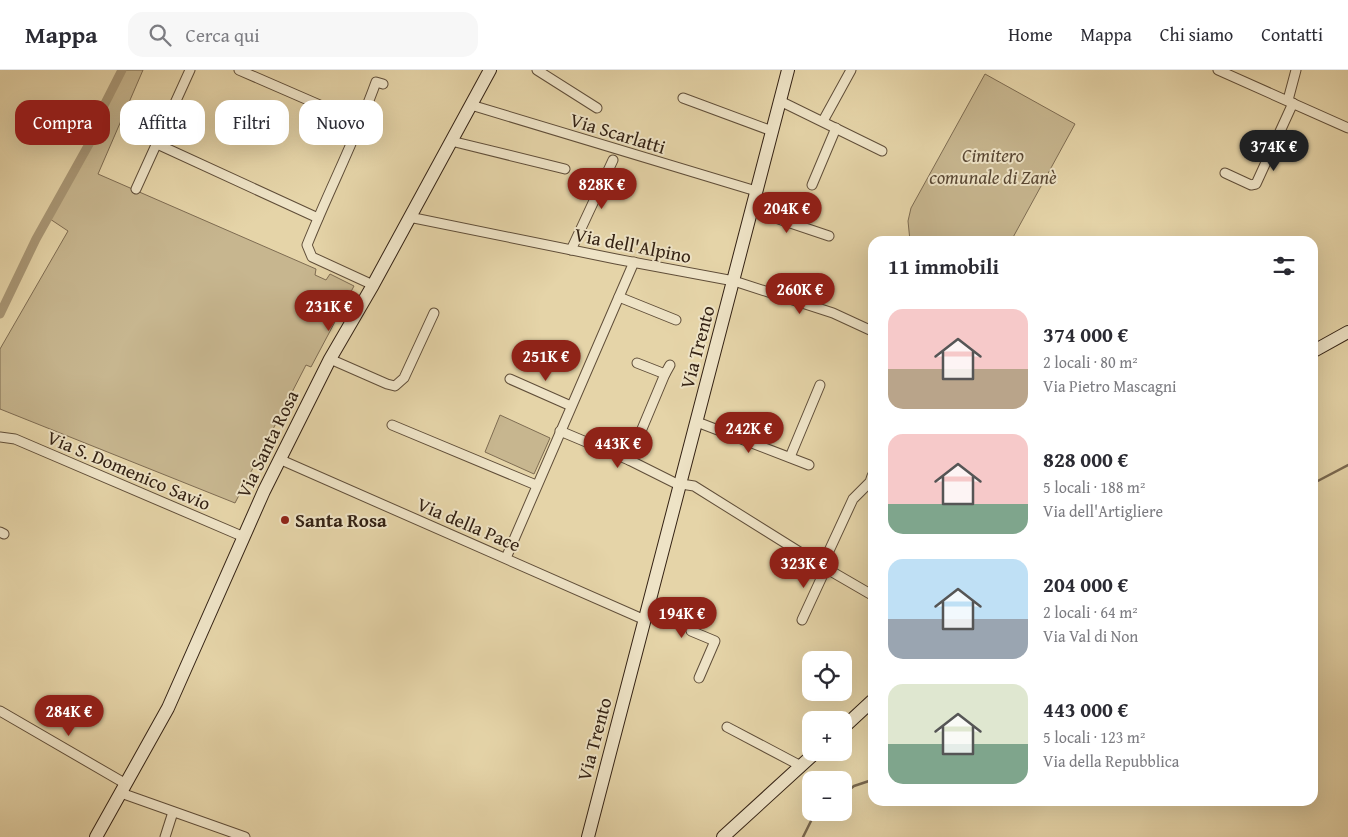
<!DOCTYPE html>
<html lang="it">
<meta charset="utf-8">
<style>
:root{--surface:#fff;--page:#f7f7f7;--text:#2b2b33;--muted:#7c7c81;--line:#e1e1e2;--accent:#8f2418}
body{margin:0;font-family:"Gentium Book Plus",serif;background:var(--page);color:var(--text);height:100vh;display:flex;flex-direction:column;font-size:19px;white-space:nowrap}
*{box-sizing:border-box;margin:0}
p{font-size:16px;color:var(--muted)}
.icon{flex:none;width:28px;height:28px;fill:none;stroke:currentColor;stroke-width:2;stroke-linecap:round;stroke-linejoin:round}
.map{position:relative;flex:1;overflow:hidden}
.drawer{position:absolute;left:868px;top:166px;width:450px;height:570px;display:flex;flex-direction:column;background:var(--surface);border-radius:15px;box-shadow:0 5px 20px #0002}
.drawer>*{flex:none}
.top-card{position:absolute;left:15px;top:30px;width:475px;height:45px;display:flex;gap:10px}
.controls{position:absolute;left:802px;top:581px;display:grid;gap:10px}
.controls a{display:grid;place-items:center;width:50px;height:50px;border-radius:10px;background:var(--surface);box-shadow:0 5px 20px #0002;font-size:25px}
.price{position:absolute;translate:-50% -42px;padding:0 11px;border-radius:18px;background:var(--accent);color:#fff;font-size:16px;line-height:32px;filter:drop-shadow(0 1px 2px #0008)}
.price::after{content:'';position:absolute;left:50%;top:30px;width:15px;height:11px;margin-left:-8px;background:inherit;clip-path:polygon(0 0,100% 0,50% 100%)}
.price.selected{background:#222;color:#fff}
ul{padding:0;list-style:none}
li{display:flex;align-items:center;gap:15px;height:125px;padding:0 20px}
li span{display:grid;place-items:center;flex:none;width:140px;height:100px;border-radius:15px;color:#555}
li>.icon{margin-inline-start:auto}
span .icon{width:60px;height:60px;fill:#fffc;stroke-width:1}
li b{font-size:21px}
h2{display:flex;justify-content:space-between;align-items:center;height:60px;padding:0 20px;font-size:21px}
.tag{padding:0 18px;border-radius:15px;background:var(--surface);box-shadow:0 5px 20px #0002;font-size:18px;line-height:45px}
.tag.selected{background:var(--accent);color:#fff}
header{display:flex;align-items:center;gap:30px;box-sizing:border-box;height:70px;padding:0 25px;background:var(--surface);border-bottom:1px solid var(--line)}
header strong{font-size:24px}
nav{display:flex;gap:28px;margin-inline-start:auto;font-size:18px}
.search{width:350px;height:45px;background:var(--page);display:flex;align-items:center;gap:12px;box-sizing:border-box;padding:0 18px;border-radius:15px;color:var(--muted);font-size:19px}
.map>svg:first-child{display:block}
</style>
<header>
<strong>Mappa</strong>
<div class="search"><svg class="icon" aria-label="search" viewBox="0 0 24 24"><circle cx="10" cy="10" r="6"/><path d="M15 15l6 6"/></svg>Cerca qui</div>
<nav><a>Home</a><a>Mappa</a><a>Chi siamo</a><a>Contatti</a></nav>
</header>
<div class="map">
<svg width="1348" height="767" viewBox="0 0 1348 767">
<rect width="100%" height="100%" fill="#e5d4a8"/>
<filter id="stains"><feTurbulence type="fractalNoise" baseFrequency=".004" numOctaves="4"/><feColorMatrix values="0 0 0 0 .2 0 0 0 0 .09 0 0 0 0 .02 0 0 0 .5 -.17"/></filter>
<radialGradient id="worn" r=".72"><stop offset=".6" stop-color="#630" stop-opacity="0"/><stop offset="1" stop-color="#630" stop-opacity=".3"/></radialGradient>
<g fill="#c7b68f" stroke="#7e6c52">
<polygon points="124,0 143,0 98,104 316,199 315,205 326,210 330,204 354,216 311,297 306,295 235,433 0,339 0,279 68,161 50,149"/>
<polygon points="985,4 1075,54 1011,171 910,171 908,151 911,138"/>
<polygon points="500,345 550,368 534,404 485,382"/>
</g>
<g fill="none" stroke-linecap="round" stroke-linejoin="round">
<g stroke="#7a684f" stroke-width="2.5">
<polyline points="1312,414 1348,395"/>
<polyline points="844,724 854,716 872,710"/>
<polyline points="803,767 812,749 820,742"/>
</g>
<polyline stroke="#a99776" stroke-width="9" points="0,244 36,169 98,58 95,53 122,0"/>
<g stroke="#604e39" stroke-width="11">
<g id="street">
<polyline points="239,0 361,53"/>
<polyline points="537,0 597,38"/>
<polyline points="1218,0 1348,58"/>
<polyline points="683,28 772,61"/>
<polyline points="1288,30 1296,0"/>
<polyline points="780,31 882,81"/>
<polyline points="471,35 756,121"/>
<polyline points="823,51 851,0"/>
<polyline points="451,71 565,99"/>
<polyline points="157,74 318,148"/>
<polyline points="1225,103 1251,115 1256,114 1293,33"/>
<polyline points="812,115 836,58"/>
<polyline points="136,119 190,0"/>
<polyline points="752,140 829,166"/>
<polyline points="409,147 616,189 734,211 833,243 872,261"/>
<polyline points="571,180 613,90"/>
<path d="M373 215 312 187 307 175C329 120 356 68 376 12L383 14"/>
<polyline points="619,227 676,250"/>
<polyline points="330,289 387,314 395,316 404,308 434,243"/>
<polyline points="637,293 665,304 670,295"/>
<polyline points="510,309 571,336"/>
<polyline points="697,352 809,395"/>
<polyline points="392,355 536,415"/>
<polyline points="560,361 629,390 675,413 694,416 822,496 872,525"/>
<polyline points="0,367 15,369 244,467"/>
<polyline points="790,387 820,315"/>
<polyline points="279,389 645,550"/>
<polyline points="629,390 665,304"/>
<polyline points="0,462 4,464"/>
<polyline points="506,488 634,192"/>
<polyline points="822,496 853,429 870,412 872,406"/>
<polyline points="650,533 690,552 691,561 715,571 699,608"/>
<polyline points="802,550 826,498"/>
<polyline points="0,641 126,714"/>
<polyline points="727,657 801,696"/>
<polyline points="121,723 245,767"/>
<polyline points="165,767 173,742"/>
</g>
</g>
<g stroke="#342214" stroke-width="14">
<g id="secondary">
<polyline points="1312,282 1348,262"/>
<polyline points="844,657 872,631"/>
<polyline points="96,767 168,638 264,421 330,289 373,215 490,0"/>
<polyline points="588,767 788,0"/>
<polyline points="723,767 816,682"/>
</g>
</g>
<use href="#street" stroke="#eee3c6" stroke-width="9"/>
<use href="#secondary" stroke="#eee3c6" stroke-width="12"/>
</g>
<circle fill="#8f2418" stroke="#eee3c6" stroke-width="2" cx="285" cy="450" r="5"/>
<g text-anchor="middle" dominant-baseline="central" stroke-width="4" stroke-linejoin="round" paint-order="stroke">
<g font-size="19" fill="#342214" stroke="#eee3c6">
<text transform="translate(618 63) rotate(17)">Via Scarlatti</text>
<text transform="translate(633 175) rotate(11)">Via dell'Alpino</text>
<text transform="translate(697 277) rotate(-75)">Via Trento</text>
<text transform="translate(267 374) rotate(-64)">Via Santa Rosa</text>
<text transform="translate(129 400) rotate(23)">Via S. Domenico Savio</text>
<text transform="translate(469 454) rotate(23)">Via della Pace</text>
<text transform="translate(594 669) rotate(-75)">Via Trento</text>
</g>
<g font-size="19" font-style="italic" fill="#594733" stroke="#eee3c6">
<text x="993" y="85">Cimitero<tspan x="993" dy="22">comunale di Zanè</tspan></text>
</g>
<g font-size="19" font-weight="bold" fill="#342214" stroke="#eee3c6" text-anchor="start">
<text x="295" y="450">Santa Rosa</text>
</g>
</g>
<rect width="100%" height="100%" filter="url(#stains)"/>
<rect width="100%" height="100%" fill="url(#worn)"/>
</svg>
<div class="controls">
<a><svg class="icon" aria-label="locate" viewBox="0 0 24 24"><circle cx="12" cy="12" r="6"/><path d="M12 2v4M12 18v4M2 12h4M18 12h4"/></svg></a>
<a>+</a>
<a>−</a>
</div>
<b class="price selected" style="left:1274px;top:102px">374K €</b>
<b class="price" style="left:602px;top:140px">828K €</b>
<b class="price" style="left:787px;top:164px">204K €</b>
<b class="price" style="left:800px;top:245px">260K €</b>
<b class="price" style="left:329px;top:262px">231K €</b>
<b class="price" style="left:546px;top:312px">251K €</b>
<b class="price" style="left:749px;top:384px">242K €</b>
<b class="price" style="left:618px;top:399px">443K €</b>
<b class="price" style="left:804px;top:519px">323K €</b>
<b class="price" style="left:682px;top:569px">194K €</b>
<b class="price" style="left:69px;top:667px">284K €</b>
<div class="top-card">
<a class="tag selected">Compra</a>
<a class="tag">Affitta</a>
<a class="tag">Filtri</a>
<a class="tag">Nuovo</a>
</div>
<section class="drawer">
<h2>11 immobili<svg class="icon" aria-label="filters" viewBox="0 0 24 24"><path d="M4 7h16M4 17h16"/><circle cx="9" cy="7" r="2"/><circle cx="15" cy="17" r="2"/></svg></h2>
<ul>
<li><span style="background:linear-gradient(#f6c9c9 60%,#b9a48a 0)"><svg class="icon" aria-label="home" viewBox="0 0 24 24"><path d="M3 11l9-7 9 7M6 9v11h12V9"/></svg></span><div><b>374 000 €</b><p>2 locali · 80 m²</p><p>Via Pietro Mascagni</p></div></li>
<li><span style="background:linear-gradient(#f6c9c9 70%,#7fa58c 0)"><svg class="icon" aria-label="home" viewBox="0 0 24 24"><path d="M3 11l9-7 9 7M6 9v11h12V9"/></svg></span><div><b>828 000 €</b><p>5 locali · 188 m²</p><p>Via dell'Artigliere</p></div></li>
<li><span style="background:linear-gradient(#bfe0f5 60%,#9aa5b1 0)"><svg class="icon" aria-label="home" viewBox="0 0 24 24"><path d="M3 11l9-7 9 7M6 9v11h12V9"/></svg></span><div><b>204 000 €</b><p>2 locali · 64 m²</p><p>Via Val di Non</p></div></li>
<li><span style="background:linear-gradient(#dfe7d0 60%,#7fa58c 0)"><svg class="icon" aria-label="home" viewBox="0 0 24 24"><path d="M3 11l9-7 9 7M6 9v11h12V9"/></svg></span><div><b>443 000 €</b><p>5 locali · 123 m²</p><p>Via della Repubblica</p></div></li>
</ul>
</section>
</div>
